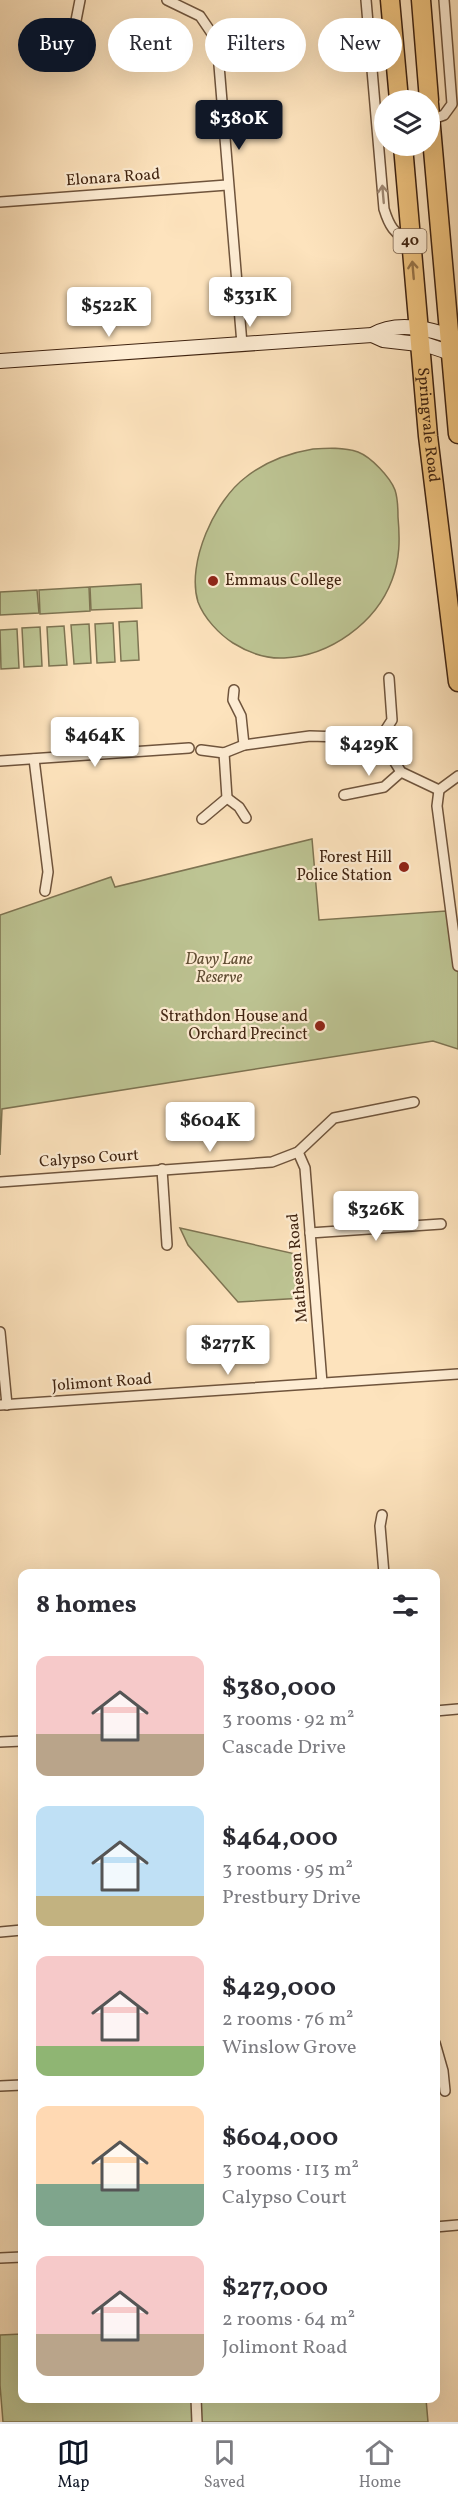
<!DOCTYPE html>
<meta charset="utf-8">
<style>
:root{--surface:#fff;--page:#f2f2f3;--text:#2b2b33;--muted:#7c7c81;--line:#e1e1e2;--accent:#111827}
body{margin:0;font-family:Vollkorn,serif;background:var(--page);color:var(--text);height:100vh;display:flex;flex-direction:column;font-size:22px;white-space:nowrap}
*{box-sizing:border-box;margin:0}
p{font-size:20px;color:var(--muted)}
.icon{flex:none;width:33px;height:33px;fill:none;stroke:currentColor;stroke-width:2;stroke-linecap:round;stroke-linejoin:round}
.map{position:relative;flex:1;overflow:hidden}
.details{position:absolute;left:18px;top:1569px;width:422px;height:834px;display:flex;flex-direction:column;background:var(--surface);border-radius:12px;box-shadow:0 6px 24px #0002}
.details>*{flex:none}
.banner{position:absolute;left:18px;top:18px;width:423px;height:54px;display:flex;gap:12px}
.tools{position:absolute;left:374px;top:90px;display:grid;gap:12px}
.tools a{display:grid;place-items:center;width:66px;height:66px;border-radius:50%;background:var(--surface);box-shadow:0 6px 24px #0002;font-size:30px}
.price{position:absolute;translate:-50% -51px;padding:0 14px;border-radius:6px;background:#fff;color:#222;font-size:20px;line-height:39px;filter:drop-shadow(0 2px 3px #0008)}
.price::after{content:'';position:absolute;left:50%;top:36px;width:18px;height:14px;margin-left:-9px;background:inherit;clip-path:polygon(0 0,100% 0,50% 100%)}
.price.active{background:var(--accent);color:#fff}
ul{padding:0;list-style:none}
li{display:flex;align-items:center;gap:18px;height:150px;padding:0 18px}
li span{display:grid;place-items:center;flex:none;width:168px;height:120px;border-radius:12px;color:#555}
li>.icon{margin-inline-start:auto}
span .icon{width:72px;height:72px;fill:#fffc;stroke-width:1}
li b{font-size:26px}
h2{display:flex;justify-content:space-between;align-items:center;height:72px;padding:0 18px;font-size:26px}
.chip{padding:0 21px;border-radius:27px;background:var(--surface);box-shadow:0 6px 24px #0002;font-size:21px;line-height:54px}
.chip.active{background:var(--accent);color:#fff}
.dock{display:flex;justify-content:space-around;align-items:center;height:84px;border-top:2px solid var(--line);background:var(--surface);font-size:16px;color:var(--muted)}
.dock a{display:grid;justify-items:center;gap:3px}
.dock .active{color:var(--accent)}
.map>svg:first-child{display:block}
</style>
<div class="map">
<svg width="458" height="2422" viewBox="0 0 458 2422">
<rect width="100%" height="100%" fill="#fde3bd"/>
<filter id="stains"><feTurbulence type="fractalNoise" baseFrequency=".00333" numOctaves="4"/><feColorMatrix values="0 0 0 0 .2 0 0 0 0 .09 0 0 0 0 .02 0 0 0 .5 -.17"/></filter>
<radialGradient id="worn" r=".72"><stop offset=".6" stop-color="#630" stop-opacity="0"/><stop offset="1" stop-color="#630" stop-opacity=".3"/></radialGradient>
<g fill="#bdc493" stroke="#7e7452" stroke-width="1.5">
<path d="M313 449C327 448 344 447 358 452 371 457 390 477 395 490 398 499 398 509 398 517 400 539 400 559 392 580 376 623 330 656 284 658 265 659 249 653 233 643 219 634 204 618 198 602 186 563 215 500 246 477 265 462 289 453 313 449Z"/>
<polygon points="141,584 142,608 91,610 90,587"/>
<polygon points="89,587 90,611 40,614 39,590"/>
<polygon points="37,590 39,613 0,615 0,592"/>
<polygon points="137,621 139,660 121,661 119,622"/>
<polygon points="113,623 115,662 97,663 95,624"/>
<polygon points="89,624 91,663 74,664 71,625"/>
<polygon points="64,626 67,665 49,666 47,627"/>
<polygon points="40,627 42,666 24,667 22,628"/>
<polygon points="17,629 19,668 1,669 0,630"/>
<polygon points="312,839 319,920 446,911 458,970 458,1049 433,1041 2,1109 0,1155 0,915 111,877 115,887"/>
<polygon points="180,1228 300,1255 303,1298 238,1302 188,1245"/>
<polygon points="22,2334 22,2398 426,2399 428,2422 3,2422 0,2385 0,2335"/>
</g>
<g fill="none" stroke-linecap="round" stroke-linejoin="round">
<g stroke="#6f543c" stroke-width="12">
<g id="street">
<polyline points="167,0 200,16 217,41 242,344"/>
<path d="M366 0 384 209C389 225 394 235 410 240"/>
<polyline points="74,65 72,41 80,0"/>
<polyline points="430,120 444,115 452,104 444,0"/>
<polyline points="0,202 227,185"/>
<polyline points="234,690 233,700 241,716 244,745"/>
<polyline points="379,740 392,720 389,678"/>
<polyline points="201,750 224,753 244,745 310,736 373,738 383,743 401,772 439,790"/>
<polyline points="34,759 48,872 45,891"/>
<polyline points="0,761 189,748"/>
<polyline points="439,790 437,806 458,966"/>
<polyline points="439,790 458,776"/>
<polyline points="344,795 384,787 401,772"/>
<polyline points="227,798 239,807 246,818"/>
<polyline points="202,819 227,798 224,753"/>
<polyline points="298,1152 305,1168 322,1383"/>
<polyline points="162,1169 167,1245"/>
<polyline points="0,1182 272,1162 298,1152 334,1118 414,1102"/>
<polyline points="310,1233 441,1224"/>
<polyline points="0,1332 7,1405"/>
<polyline points="0,1405 458,1374"/>
<polyline points="382,1515 380,1526 384,1574"/>
<polyline points="435,1711 458,1709"/>
<polyline points="0,1742 22,1741"/>
<polyline points="0,1932 22,1930"/>
<polyline points="435,2043 443,2071 445,2091"/>
<polyline points="0,2086 22,2085"/>
<polyline points="435,2227 458,2225"/>
<polyline points="0,2258 22,2257"/>
<polyline points="196,2398 197,2422"/>
</g>
</g>
<g stroke="#402411" stroke-width="16">
<g id="secondary">
<polyline points="372,335 383,340 427,345 457,355"/>
<path d="M0 361 372 335C398 320 430 329 456 338"/>
</g>
</g>
<g stroke="#402411" stroke-width="21">
<g id="highway">
<polyline points="390,0 399,100"/>
<polyline points="421,0 429,100"/>
<polyline points="429,104 458,434"/>
<path id="s1" d="M403 146 428 436 458 682"/>
</g>
</g>
<use href="#street" stroke="#feedd4" stroke-width="9"/>
<use href="#secondary" stroke="#feedd4" stroke-width="14"/>
<use href="#highway" stroke="#eec27e" stroke-width="18"/>
</g>
<defs><path id="oneway-shaft" d="M-6 0H5M1.5-3L5.5 0L1.5 3" fill="none" stroke-width="1.6" stroke-linecap="round" stroke-linejoin="round" transform="scale(1.5)"/></defs>
<use stroke="#9f8872" href="#oneway-shaft" transform="translate(383 194) rotate(-95)"/>
<use stroke="#977348" href="#oneway-shaft" transform="translate(413 270) rotate(-95)"/>
<g fill="#8f2418" stroke="#feedd4" stroke-width="2">
<circle cx="213" cy="581" r="6"/>
<circle cx="404" cy="867" r="6"/>
<circle cx="320" cy="1026" r="6"/>
</g>
<g text-anchor="middle" dominant-baseline="central" stroke-width="4.5" stroke-linejoin="round" paint-order="stroke">
<rect fill="#feedd4" stroke="#79604c" stroke-width="1.5" x="393.5" y="229" width="33" height="24" rx="4.5"/>
<g font-size="15" font-weight="bold" fill="#402411">
<text x="410" y="241">40</text>
</g>
<g font-size="16" fill="#402411" stroke="#feedd4">
<text transform="translate(113 178) rotate(-4)">Elonara Road</text>
<text stroke="none"><textPath href="#s1" startOffset="280">Springvale Road</textPath></text>
<text transform="translate(89 1159) rotate(-4)">Calypso Court</text>
<text transform="translate(298 1268) rotate(-95)">Matheson Road</text>
<text transform="translate(102 1383) rotate(-4)">Jolimont Road</text>
</g>
<g font-size="16" fill="#402411" stroke="#feedd4" text-anchor="end">
<text x="225" y="581" text-anchor="start">Emmaus College</text>
<text x="392" y="858">Forest Hill<tspan x="392" dy="18">Police Station</tspan></text>
<text x="308" y="1017">Strathdon House and<tspan x="308" dy="18">Orchard Precinct</tspan></text>
</g>
<g font-size="16" font-style="italic" fill="#5f4c32" stroke="#feedd4">
<text x="219" y="960">Davy Lane<tspan x="219" dy="18">Reserve</tspan></text>
</g>
</g>
<rect width="100%" height="100%" filter="url(#stains)"/>
<rect width="100%" height="100%" fill="url(#worn)"/>
</svg>
<div class="tools">
<a><svg class="icon" aria-label="layers" viewBox="0 0 24 24"><path d="M12 4l9 5-9 5-9-5zM3 14l9 5 9-5"/></svg></a>
</div>
<b class="price active" style="left:239px;top:151px">$380K</b>
<b class="price" style="left:250px;top:328px">$331K</b>
<b class="price" style="left:109px;top:338px">$522K</b>
<b class="price" style="left:95px;top:768px">$464K</b>
<b class="price" style="left:369px;top:777px">$429K</b>
<b class="price" style="left:210px;top:1153px">$604K</b>
<b class="price" style="left:376px;top:1242px">$326K</b>
<b class="price" style="left:228px;top:1376px">$277K</b>
<div class="banner">
<a class="chip active">Buy</a>
<a class="chip">Rent</a>
<a class="chip">Filters</a>
<a class="chip">New</a>
</div>
<section class="details">
<h2>8 homes<svg class="icon" aria-label="filters" viewBox="0 0 24 24"><path d="M4 7h16M4 17h16"/><circle cx="9" cy="7" r="2"/><circle cx="15" cy="17" r="2"/></svg></h2>
<ul>
<li><span style="background:linear-gradient(#f6c9c9 65%,#b9a48a 0)"><svg class="icon" aria-label="home" viewBox="0 0 24 24"><path d="M3 11l9-7 9 7M6 9v11h12V9"/></svg></span><div><b>$380,000</b><p>3 rooms · 92 m²</p><p>Cascade Drive</p></div></li>
<li><span style="background:linear-gradient(#bfe0f5 75%,#c2b280 0)"><svg class="icon" aria-label="home" viewBox="0 0 24 24"><path d="M3 11l9-7 9 7M6 9v11h12V9"/></svg></span><div><b>$464,000</b><p>3 rooms · 95 m²</p><p>Prestbury Drive</p></div></li>
<li><span style="background:linear-gradient(#f6c9c9 75%,#8fb573 0)"><svg class="icon" aria-label="home" viewBox="0 0 24 24"><path d="M3 11l9-7 9 7M6 9v11h12V9"/></svg></span><div><b>$429,000</b><p>2 rooms · 76 m²</p><p>Winslow Grove</p></div></li>
<li><span style="background:linear-gradient(#ffd9b3 65%,#7fa58c 0)"><svg class="icon" aria-label="home" viewBox="0 0 24 24"><path d="M3 11l9-7 9 7M6 9v11h12V9"/></svg></span><div><b>$604,000</b><p>3 rooms · 113 m²</p><p>Calypso Court</p></div></li>
<li><span style="background:linear-gradient(#f6c9c9 65%,#b9a48a 0)"><svg class="icon" aria-label="home" viewBox="0 0 24 24"><path d="M3 11l9-7 9 7M6 9v11h12V9"/></svg></span><div><b>$277,000</b><p>2 rooms · 64 m²</p><p>Jolimont Road</p></div></li>
</ul>
</section>
</div>
<nav class="dock">
<a class="active"><svg class="icon" aria-label="map" viewBox="0 0 24 24"><path d="M3 6l6-2 6 2 6-2v14l-6 2-6-2-6 2zM9 4v14M15 6v14"/></svg>Map</a>
<a><svg class="icon" aria-label="saved" viewBox="0 0 24 24"><path d="M7 4h10v16l-5-4-5 4z"/></svg>Saved</a>
<a><svg class="icon" aria-label="home" viewBox="0 0 24 24"><path d="M3 11l9-7 9 7M6 9v11h12V9"/></svg>Home</a>
</nav>
